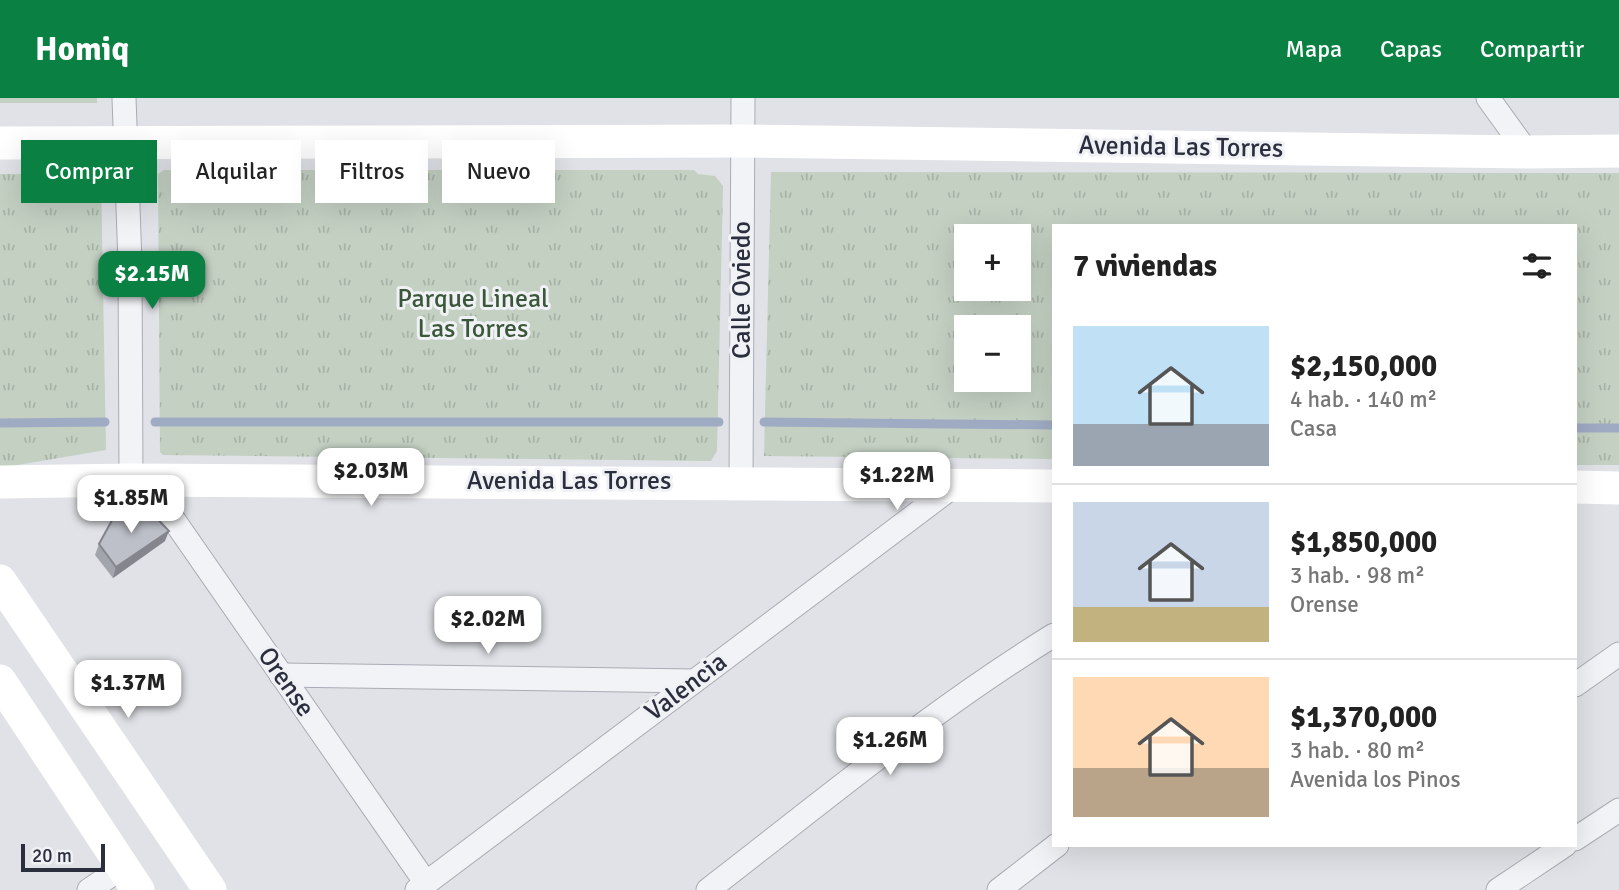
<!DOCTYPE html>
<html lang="es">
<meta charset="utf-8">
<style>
:root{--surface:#fff;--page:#f2f2f2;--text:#222;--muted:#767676;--line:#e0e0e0;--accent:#0b8043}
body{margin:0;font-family:Signika,sans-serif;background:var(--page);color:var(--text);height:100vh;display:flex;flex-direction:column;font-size:26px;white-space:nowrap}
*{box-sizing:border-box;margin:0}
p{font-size:23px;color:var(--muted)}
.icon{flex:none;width:38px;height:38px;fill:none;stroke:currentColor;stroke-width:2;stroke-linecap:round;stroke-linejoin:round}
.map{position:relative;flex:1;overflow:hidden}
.sheet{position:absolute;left:1052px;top:126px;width:525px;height:623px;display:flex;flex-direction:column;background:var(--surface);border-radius:0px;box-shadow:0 7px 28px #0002}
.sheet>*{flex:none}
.top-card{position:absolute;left:21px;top:42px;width:665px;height:63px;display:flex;gap:14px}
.controls{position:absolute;left:954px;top:126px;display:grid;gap:14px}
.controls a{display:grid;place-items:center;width:77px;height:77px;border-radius:0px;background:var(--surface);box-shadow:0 7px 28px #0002;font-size:35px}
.scale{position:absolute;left:21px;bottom:18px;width:84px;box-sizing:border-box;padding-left:7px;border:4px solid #2a2e3d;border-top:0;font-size:19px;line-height:24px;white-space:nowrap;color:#2a2e3d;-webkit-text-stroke:5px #eff1f5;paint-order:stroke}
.price{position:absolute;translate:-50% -60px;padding:0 16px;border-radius:14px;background:#fff;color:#222;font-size:23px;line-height:46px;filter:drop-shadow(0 2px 4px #0008)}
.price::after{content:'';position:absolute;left:50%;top:42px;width:21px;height:16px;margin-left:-10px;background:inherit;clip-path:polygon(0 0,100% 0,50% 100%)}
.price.selected{background:var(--accent);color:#fff}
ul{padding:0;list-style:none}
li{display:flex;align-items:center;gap:21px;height:175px;padding:0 21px}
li+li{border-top:2px solid var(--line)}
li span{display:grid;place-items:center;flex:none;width:196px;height:140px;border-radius:0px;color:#555}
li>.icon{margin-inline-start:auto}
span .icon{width:84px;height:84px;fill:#fffc;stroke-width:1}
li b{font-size:30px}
h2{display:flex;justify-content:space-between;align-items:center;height:84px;padding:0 21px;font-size:30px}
.tag{padding:0 24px;border-radius:0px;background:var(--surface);box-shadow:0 7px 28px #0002;font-size:24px;line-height:63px}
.tag.selected{background:var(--accent);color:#fff}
header{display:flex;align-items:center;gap:42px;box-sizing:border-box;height:98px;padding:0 35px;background:var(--accent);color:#fff}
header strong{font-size:33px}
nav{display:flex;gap:38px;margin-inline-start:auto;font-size:24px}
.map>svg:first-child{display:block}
</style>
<header>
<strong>Homiq</strong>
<nav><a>Mapa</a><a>Capas</a><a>Compartir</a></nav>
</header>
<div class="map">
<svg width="1619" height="792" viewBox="0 0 1619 792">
<defs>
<pattern id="park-tufts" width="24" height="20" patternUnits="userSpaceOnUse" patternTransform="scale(1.75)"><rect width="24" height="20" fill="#c3d0c2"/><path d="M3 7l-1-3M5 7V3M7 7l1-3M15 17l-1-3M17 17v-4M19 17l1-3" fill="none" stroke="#a8b3a8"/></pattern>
</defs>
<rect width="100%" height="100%" fill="#e0e2e7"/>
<rect fill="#c3d0c2" x="0" y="0" width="97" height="5"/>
<g fill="url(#park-tufts)" fill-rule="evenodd">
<polygon points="164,72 694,72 698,76 715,78 723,88 717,353 711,363 163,357 160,354 158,76"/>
<path d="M771 74 1619 75V367H1575V128H1054L1053 361 764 358ZM1018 138V191H966V138ZM1018 229V282H966V229Z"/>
<polygon points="0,76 101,77 106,352 0,370"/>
</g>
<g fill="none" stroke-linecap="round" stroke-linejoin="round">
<g stroke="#9fabc3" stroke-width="9">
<polyline points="155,324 719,324"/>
<polyline points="764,324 1054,327"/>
<polyline points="0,325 105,324"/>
<polyline points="1575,330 1619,330"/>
</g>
<g stroke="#a9acb4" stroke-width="25">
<g id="street">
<polyline points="124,0 130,164 131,382"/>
<polyline points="1488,0 1527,54"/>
<polyline points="146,382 426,785"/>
<polyline points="741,384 743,0"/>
<polyline points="281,577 694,583"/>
<polyline points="1575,587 1619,556"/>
<polyline points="1575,741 1619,712"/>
<polyline points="89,792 123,769"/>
<polyline points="417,792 955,387"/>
<path d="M708 792C821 705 932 612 1054 537"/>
<polyline points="999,792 1057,747"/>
<polyline points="1498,792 1565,747"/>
</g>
</g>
<use href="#street" stroke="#f2f3f6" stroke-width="23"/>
<g stroke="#fff" stroke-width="33">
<polyline points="0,45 743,43 1527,54 1619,53"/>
<polyline points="0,384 131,382 1054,388"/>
<polyline points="1575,389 1619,390"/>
<polyline points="0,483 210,792"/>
<polyline points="0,583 138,792"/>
</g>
</g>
<polygon fill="#a3a5ad" points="165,443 113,480 95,457 99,446"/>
<polygon fill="#85868d" points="169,433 165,443 113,480 116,469"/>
<polygon fill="#bec0c9" stroke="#85868d" stroke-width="2" points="151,414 169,433 116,469 99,446 116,415"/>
<g text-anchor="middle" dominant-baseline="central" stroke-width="6" stroke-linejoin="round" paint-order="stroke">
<g font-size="26" fill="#2a2e3d" stroke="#eff1f5">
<text transform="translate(1181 49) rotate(1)">Avenida Las Torres</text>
<text transform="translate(742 192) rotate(-90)">Calle Oviedo</text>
<text x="569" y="383">Avenida Las Torres</text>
<text transform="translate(286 584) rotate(55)">Orense</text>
<text transform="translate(686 589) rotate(-37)">Valencia</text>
</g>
<g font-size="26" fill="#3b5739" stroke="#eff1f5">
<text x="473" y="201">Parque Lineal<tspan x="473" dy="30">Las Torres</tspan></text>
</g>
</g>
</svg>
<div class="controls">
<a>+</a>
<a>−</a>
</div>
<div class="scale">20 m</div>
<b class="price selected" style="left:152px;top:213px">$2.15M</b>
<b class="price" style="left:371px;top:410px">$2.03M</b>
<b class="price" style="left:897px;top:414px">$1.22M</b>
<b class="price" style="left:131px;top:437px">$1.85M</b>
<b class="price" style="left:488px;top:558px">$2.02M</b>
<b class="price" style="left:128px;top:622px">$1.37M</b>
<b class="price" style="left:890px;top:679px">$1.26M</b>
<div class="top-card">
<a class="tag selected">Comprar</a>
<a class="tag">Alquilar</a>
<a class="tag">Filtros</a>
<a class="tag">Nuevo</a>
</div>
<section class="sheet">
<h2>7 viviendas<svg class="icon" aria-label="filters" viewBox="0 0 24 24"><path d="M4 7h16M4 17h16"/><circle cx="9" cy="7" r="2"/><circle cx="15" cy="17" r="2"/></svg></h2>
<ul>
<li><span style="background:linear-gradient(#bfe0f5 70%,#9aa5b1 0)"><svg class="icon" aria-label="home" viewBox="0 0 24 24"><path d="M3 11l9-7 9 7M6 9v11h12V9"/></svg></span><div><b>$2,150,000</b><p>4 hab. · 140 m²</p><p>Casa</p></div></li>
<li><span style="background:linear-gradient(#c9d6e8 75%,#c2b280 0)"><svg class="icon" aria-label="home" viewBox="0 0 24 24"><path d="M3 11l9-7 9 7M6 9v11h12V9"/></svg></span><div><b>$1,850,000</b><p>3 hab. · 98 m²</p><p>Orense</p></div></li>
<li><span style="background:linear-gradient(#ffd9b3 65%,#b9a48a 0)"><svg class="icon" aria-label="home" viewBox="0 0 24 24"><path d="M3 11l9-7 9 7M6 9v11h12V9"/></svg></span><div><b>$1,370,000</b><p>3 hab. · 80 m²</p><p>Avenida los Pinos</p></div></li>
</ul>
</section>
</div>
